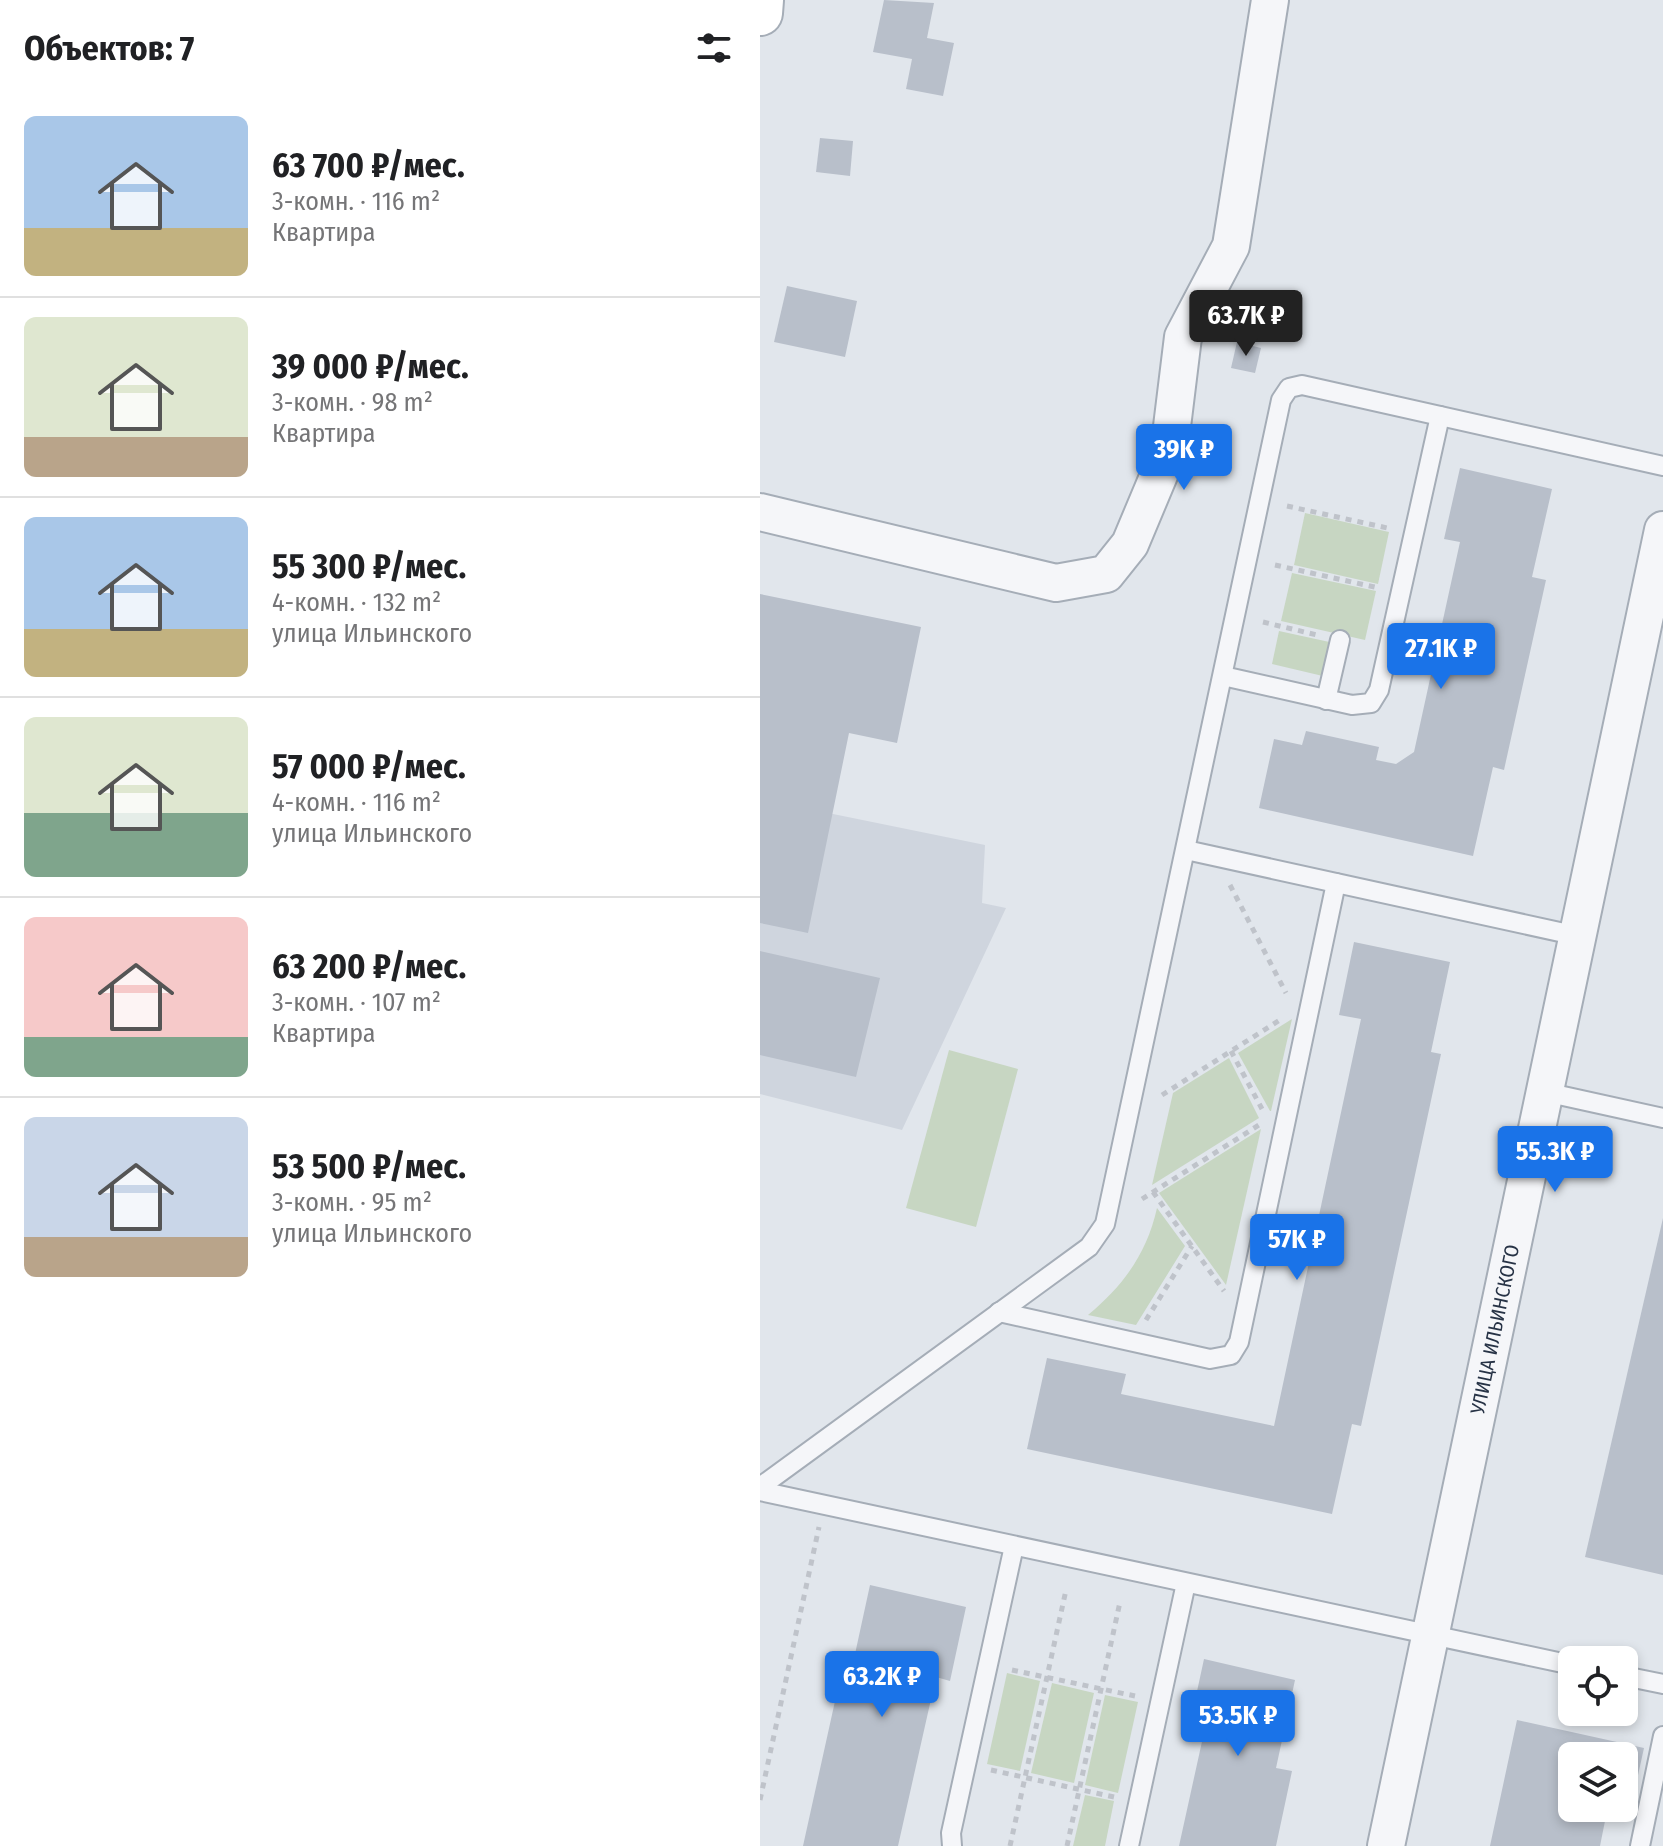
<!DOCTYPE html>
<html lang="ru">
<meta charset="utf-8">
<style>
:root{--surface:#fff;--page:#f2f2f2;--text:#202124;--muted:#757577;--line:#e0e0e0;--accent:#1a73e8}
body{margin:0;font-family:"Fira Sans Condensed",sans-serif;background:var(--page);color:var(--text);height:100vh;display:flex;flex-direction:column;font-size:30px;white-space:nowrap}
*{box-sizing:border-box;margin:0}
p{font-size:26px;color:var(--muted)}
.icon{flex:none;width:44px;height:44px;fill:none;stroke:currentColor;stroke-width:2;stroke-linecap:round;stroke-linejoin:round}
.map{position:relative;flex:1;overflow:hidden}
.panel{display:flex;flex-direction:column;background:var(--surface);width:760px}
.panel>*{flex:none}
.tools{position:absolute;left:798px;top:1646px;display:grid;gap:16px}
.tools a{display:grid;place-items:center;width:80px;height:80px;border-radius:12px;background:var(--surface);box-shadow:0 4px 12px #0003;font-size:40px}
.price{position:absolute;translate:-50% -68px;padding:0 18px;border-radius:8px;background:var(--accent);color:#fff;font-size:26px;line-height:52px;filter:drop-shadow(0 2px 4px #0008)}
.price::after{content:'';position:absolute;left:50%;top:48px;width:24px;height:18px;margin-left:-12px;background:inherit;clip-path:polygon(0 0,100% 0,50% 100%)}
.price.selected{background:#222;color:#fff}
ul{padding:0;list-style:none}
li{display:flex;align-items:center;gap:24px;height:200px;padding:0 24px}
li+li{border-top:2px solid var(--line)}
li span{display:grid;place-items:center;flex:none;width:224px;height:160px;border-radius:12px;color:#555}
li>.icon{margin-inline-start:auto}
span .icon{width:96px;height:96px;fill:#fffc;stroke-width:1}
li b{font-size:34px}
h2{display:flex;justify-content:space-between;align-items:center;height:96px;padding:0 24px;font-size:34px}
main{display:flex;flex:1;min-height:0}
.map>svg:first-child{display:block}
</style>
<main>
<section class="panel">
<h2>Объектов: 7<svg class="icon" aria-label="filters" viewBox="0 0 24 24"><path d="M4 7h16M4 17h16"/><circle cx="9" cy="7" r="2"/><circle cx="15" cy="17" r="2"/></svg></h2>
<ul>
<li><span style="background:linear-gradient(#a9c7e8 70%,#c2b280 0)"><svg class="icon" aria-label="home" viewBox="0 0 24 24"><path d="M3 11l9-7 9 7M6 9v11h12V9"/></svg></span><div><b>63 700 ₽/мес.</b><p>3-комн. · 116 m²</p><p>Квартира</p></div></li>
<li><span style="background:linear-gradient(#dfe7d0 75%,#b9a48a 0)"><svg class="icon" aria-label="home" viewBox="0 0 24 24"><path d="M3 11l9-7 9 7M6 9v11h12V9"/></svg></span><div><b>39 000 ₽/мес.</b><p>3-комн. · 98 m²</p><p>Квартира</p></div></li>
<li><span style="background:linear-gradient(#a9c7e8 70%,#c2b280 0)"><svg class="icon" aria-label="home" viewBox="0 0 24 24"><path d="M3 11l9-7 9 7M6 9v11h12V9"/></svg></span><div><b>55 300 ₽/мес.</b><p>4-комн. · 132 m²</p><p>улица Ильинского</p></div></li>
<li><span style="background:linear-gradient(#dfe7d0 60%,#7fa58c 0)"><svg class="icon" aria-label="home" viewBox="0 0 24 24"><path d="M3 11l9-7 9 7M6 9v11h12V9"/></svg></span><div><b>57 000 ₽/мес.</b><p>4-комн. · 116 m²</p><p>улица Ильинского</p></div></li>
<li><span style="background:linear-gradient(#f6c9c9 75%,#7fa58c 0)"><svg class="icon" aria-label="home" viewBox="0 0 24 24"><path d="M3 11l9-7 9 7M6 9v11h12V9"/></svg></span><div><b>63 200 ₽/мес.</b><p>3-комн. · 107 m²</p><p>Квартира</p></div></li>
<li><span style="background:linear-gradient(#c9d6e8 75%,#b9a48a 0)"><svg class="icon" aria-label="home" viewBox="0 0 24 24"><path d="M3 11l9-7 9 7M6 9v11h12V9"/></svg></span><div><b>53 500 ₽/мес.</b><p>3-комн. · 95 m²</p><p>улица Ильинского</p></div></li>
</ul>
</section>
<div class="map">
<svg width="903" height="1846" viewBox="0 0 903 1846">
<rect width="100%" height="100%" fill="#e1e6ec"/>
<polygon fill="#cfd5de" points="0,799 225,845 222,903 246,908 142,1130 0,1094"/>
<g fill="#c7d6c2">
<polygon points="545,513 629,532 618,584 534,565"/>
<polygon points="532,573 616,591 605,640 521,621"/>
<polygon points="519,631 574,643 567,677 512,664"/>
<polygon points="532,1019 511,1111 510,1111 478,1053"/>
<polygon points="189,1050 258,1069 216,1227 146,1208"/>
<polygon points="469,1058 499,1118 392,1185 413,1093"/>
<polygon points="501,1129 466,1285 399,1193"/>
<path d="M397 1208 425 1246 376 1325 328 1315C364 1285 387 1253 397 1208Z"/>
<polygon points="247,1673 280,1681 260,1771 227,1764"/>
<polygon points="292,1683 334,1693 314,1783 271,1773"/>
<polygon points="345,1695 378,1702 358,1793 325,1785"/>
<polygon points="325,1795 354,1801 345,1846 313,1846"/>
</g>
<g fill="#b8bfca" fill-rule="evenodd">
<polygon points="124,0 174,3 167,38 194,43 183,96 146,89 152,59 113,52"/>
<polygon points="60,138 93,141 90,176 56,172"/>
<polygon points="27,286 97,301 85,357 14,342"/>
<polygon points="477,342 501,348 495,373 471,368"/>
<polygon points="700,468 792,489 772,577 786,580 744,770 733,767 713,856 499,808 514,739 542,745 546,731 619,747 616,760 636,764 654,752 700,542 684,539"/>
<polygon points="0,594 161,627 137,743 89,733 48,933 0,923"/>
<polygon points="594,942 690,962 671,1052 681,1054 601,1426 592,1424 572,1514 267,1449 287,1358 366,1374 361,1394 514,1426 601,1019 579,1015"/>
<polygon points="0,951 120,978 96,1077 0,1055"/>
<polygon points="903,1218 903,1575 825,1557"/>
<polygon points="110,1585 206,1607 190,1681 176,1677 138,1846 43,1846 81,1674 90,1677"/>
<polygon points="444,1659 535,1680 516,1768 532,1771 516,1846 419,1846 443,1737 428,1733"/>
<path d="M757 1720 884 1748 869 1816 847 1811 840 1846H730ZM812 1756H864V1808H812Z"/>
</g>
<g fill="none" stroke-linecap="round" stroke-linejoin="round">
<g stroke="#a5adb7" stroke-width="22">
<g id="lane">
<polyline points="463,676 592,705 611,703 619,690 680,416"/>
<polyline points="566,700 580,640"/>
<polyline points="426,850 818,936"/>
<polyline points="785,1092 903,1118"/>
<polyline points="239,1312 450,1359 471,1355 479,1342 576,883"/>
<polyline points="0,1487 329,1247 345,1224 521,400 529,388 542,385 903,466"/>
<polyline points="0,1491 812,1665"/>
<polyline points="864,1676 903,1684"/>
<polyline points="192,1846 191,1833 254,1546"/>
<polyline points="369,1846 426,1583"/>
<polyline points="880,1846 903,1736"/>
</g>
</g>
<g stroke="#a5adb7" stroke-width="40">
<g id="street">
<polyline points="0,512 296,583 346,574 370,544 409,451 423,337 471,246 510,0"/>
<path id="s1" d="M626 1846 903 530"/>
</g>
</g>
<g stroke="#a5adb7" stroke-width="48">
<polyline id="secondary" points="0,13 1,0"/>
</g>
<g stroke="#bfc3ca" stroke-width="5" stroke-dasharray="6 6" stroke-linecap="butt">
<polyline points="527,506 632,529"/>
<polyline points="515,565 619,588"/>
<polyline points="503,622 557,635"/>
<polyline points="470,885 526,993"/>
<polyline points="471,1051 502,1109"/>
<polyline points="402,1095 523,1018"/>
<polyline points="393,1192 464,1291"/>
<polyline points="382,1199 499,1125"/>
<polyline points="386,1320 432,1246"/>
<polyline points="252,1670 375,1696"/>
<polyline points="231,1770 354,1797"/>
<polyline points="0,1800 59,1527"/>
<polyline points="250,1846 306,1590"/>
<polyline points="307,1846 360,1602"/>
</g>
<use href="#lane" stroke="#f5f6f9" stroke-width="18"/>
<use href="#street" stroke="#f5f6f9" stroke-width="36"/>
<use href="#secondary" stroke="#fff" stroke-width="44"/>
</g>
<g text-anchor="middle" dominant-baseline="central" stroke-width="6" stroke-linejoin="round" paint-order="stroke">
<g font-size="20" fill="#273346" stroke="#f1f5f9">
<text stroke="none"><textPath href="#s1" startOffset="528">УЛИЦА ИЛЬИНСКОГО</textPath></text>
</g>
</g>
</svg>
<div class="tools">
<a><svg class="icon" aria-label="locate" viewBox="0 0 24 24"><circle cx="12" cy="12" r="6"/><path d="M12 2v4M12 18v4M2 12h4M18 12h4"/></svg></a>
<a><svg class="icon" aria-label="layers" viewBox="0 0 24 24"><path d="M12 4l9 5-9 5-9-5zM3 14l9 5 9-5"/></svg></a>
</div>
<b class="price selected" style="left:486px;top:358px">63.7K ₽</b>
<b class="price" style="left:424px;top:492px">39K ₽</b>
<b class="price" style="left:681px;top:691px">27.1K ₽</b>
<b class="price" style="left:795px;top:1194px">55.3K ₽</b>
<b class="price" style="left:537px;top:1282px">57K ₽</b>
<b class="price" style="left:122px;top:1719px">63.2K ₽</b>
<b class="price" style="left:478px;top:1758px">53.5K ₽</b>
</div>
</main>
